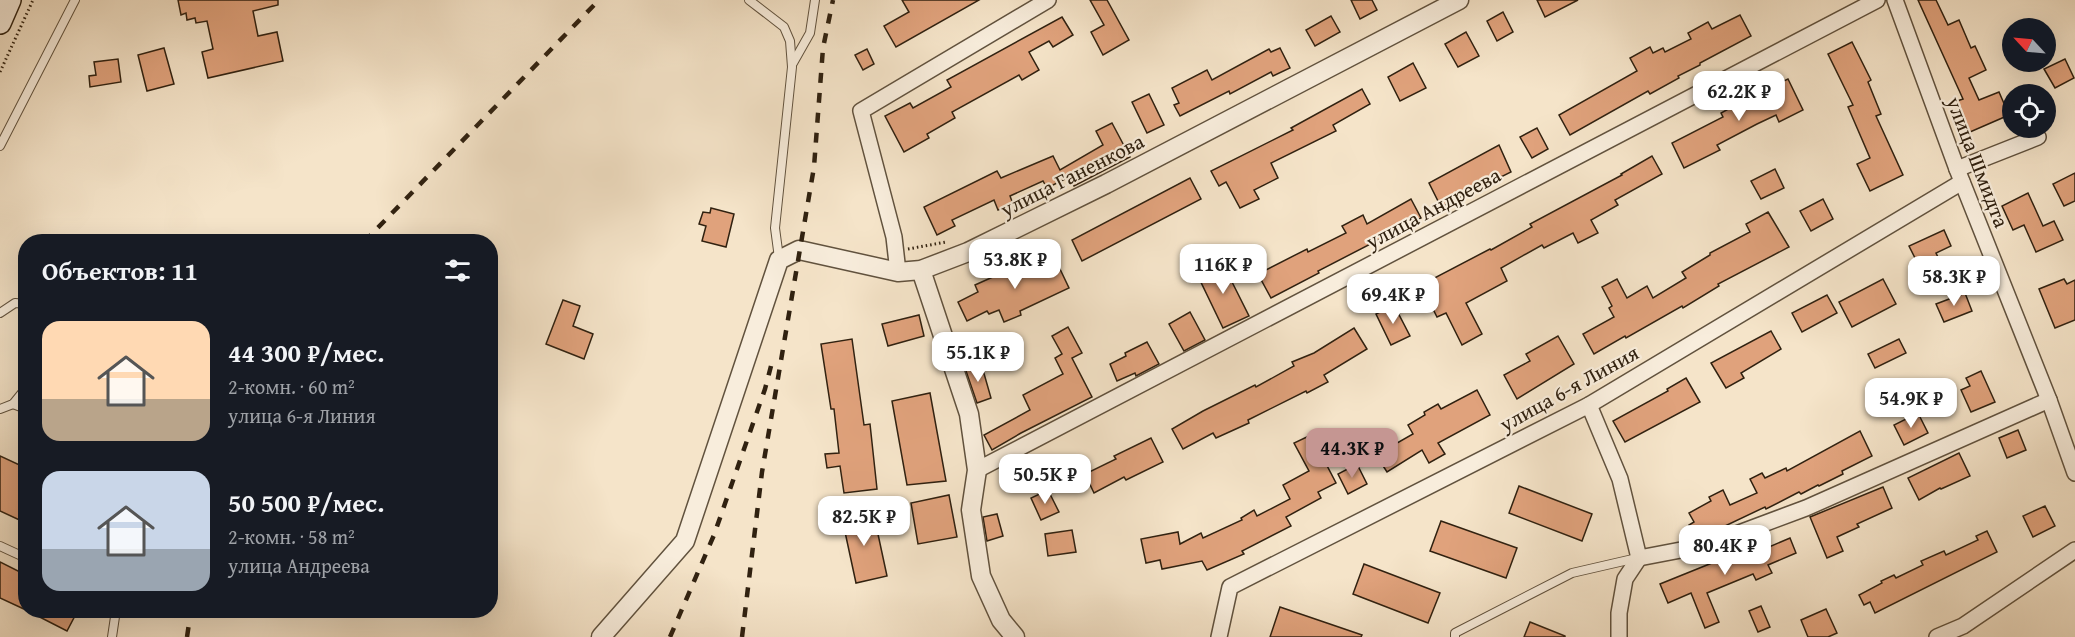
<!DOCTYPE html>
<html lang="ru">
<meta charset="utf-8">
<style>
:root{--surface:#171b24;--page:#20242c;--text:#f1f3f6;--muted:#9ea1a6;--accent:#c59692}
body{margin:0;font-family:"Gentium Book Plus",serif;background:var(--page);color:var(--text);height:100vh;display:flex;flex-direction:column;font-size:22px;white-space:nowrap}
*{box-sizing:border-box;margin:0}
p{font-size:20px;color:var(--muted)}
.icon{flex:none;width:33px;height:33px;fill:none;stroke:currentColor;stroke-width:2;stroke-linecap:round;stroke-linejoin:round}
.map{position:relative;flex:1;overflow:hidden}
.drawer{position:absolute;left:18px;top:234px;width:480px;height:384px;display:flex;flex-direction:column;background:var(--surface);border-radius:24px;box-shadow:0 6px 24px #0002}
.drawer>*{flex:none}
.needle{width:39px;rotate:296deg}
.buttons{position:absolute;left:2002px;top:18px;display:grid;gap:12px}
.buttons a{display:grid;place-items:center;width:54px;height:54px;border-radius:50%;background:var(--surface);box-shadow:0 6px 24px #0002;font-size:30px}
.price{position:absolute;translate:-50% -51px;padding:0 14px;border-radius:12px;background:#fff;color:#222;font-size:20px;line-height:39px;filter:drop-shadow(0 2px 3px #0008)}
.price::after{content:'';position:absolute;left:50%;top:36px;width:18px;height:14px;margin-left:-9px;background:inherit;clip-path:polygon(0 0,100% 0,50% 100%)}
.price.on{background:var(--accent);color:#111}
ul{padding:0;list-style:none}
li{display:flex;align-items:center;gap:18px;height:150px;padding:0 24px}
li span{display:grid;place-items:center;flex:none;width:168px;height:120px;border-radius:18px;color:#555}
li>.icon{margin-inline-start:auto}
span .icon{width:72px;height:72px;fill:#fffc;stroke-width:1}
li b{font-size:26px}
h2{display:flex;justify-content:space-between;align-items:center;height:72px;padding:0 24px;font-size:26px}
.map>svg:first-child{display:block}
</style>
<div class="map">
<svg width="2075" height="637" viewBox="0 0 2075 637">
<rect width="100%" height="100%" fill="#f5e4c9"/>
<filter id="stains"><feTurbulence type="fractalNoise" baseFrequency=".00333" numOctaves="4"/><feColorMatrix values="0 0 0 0 .2 0 0 0 0 .09 0 0 0 0 .02 0 0 0 .5 -.17"/></filter>
<radialGradient id="worn" r=".72"><stop offset=".6" stop-color="#630" stop-opacity="0"/><stop offset="1" stop-color="#630" stop-opacity=".3"/></radialGradient>
<g fill="#e0a27c" stroke="#302110" stroke-width="1.5">
<polygon points="178,0 278,0 278,5 253,11 258,36 277,32 283,61 208,78 202,52 213,49 207,21 196,23 195,18 187,20 186,13 181,15"/>
<polygon points="902,0 979,0 896,47 884,26 909,12"/>
<polygon points="1090,0 1107,0 1129,40 1103,55 1091,32 1104,25"/>
<polygon points="1351,0 1372,0 1377,10 1360,19"/>
<polygon points="1537,0 1578,0 1545,17"/>
<polygon points="1918,0 1936,0 1948,25 1959,20 1971,48 1975,46 1986,70 1969,78 1979,100 1999,92 2009,115 1970,132 1957,101 1963,99"/>
<polygon points="1503,12 1513,32 1497,41 1487,21"/>
<polygon points="1740,15 1751,36 1700,63 1700,65 1678,76 1679,78 1650,94 1648,91 1570,135 1559,115 1637,71 1630,58 1650,47 1653,53 1663,48 1665,52 1691,39 1688,33 1708,22 1712,29"/>
<polygon points="1331,16 1340,32 1315,46 1306,30"/>
<polygon points="1062,17 1073,35 1053,47 1049,41 1029,52 1039,70 1022,80 1019,75 952,112 955,118 927,134 929,138 904,152 885,116 910,103 913,108 951,87 947,80"/>
<polygon points="1466,32 1479,56 1458,67 1445,44"/>
<polygon points="1852,42 1871,80 1868,82 1881,114 1876,116 1903,175 1870,191 1857,164 1870,158 1848,107 1853,105 1828,54"/>
<polygon points="164,48 174,84 147,91 138,55"/>
<polygon points="1280,48 1290,68 1273,76 1271,72 1230,94 1229,91 1180,116 1174,105 1179,103 1172,88 1207,70 1212,80 1269,49 1271,52"/>
<polygon points="867,49 874,64 863,70 855,55"/>
<polygon points="118,59 121,82 90,87 89,76 96,75 94,62"/>
<polygon points="2065,59 2074,78 2055,88 2044,69"/>
<polygon points="1413,63 1426,88 1400,101 1388,77"/>
<polygon points="1788,79 1803,110 1779,122 1776,115 1757,124 1717,145 1720,150 1684,168 1672,143 1723,117 1721,113 1752,96"/>
<polygon points="1362,89 1370,104 1333,125 1336,131 1271,163 1278,178 1254,190 1259,199 1240,208 1226,182 1219,186 1211,171 1293,130 1291,128"/>
<polygon points="1149,94 1164,125 1147,133 1132,102"/>
<polygon points="1112,123 1130,157 1074,186 1069,177 1047,188 1043,181 1010,196 1013,204 998,210 994,200 952,220 955,226 937,235 924,207 997,171 1001,178 1053,156 1060,170 1103,145 1096,131"/>
<polygon points="1537,128 1548,149 1532,158 1520,137"/>
<polygon points="1499,145 1511,172 1441,207 1429,183"/>
<polygon points="1652,156 1662,174 1615,200 1618,205 1591,220 1598,233 1578,243 1573,233 1544,248 1542,245 1501,268 1507,281 1466,303 1482,334 1462,345 1446,313 1437,317 1421,285 1490,249 1491,250 1532,227 1530,224 1622,175 1621,174"/>
<polygon points="1775,169 1784,188 1761,199 1751,181"/>
<polygon points="2075,173 2075,201 2064,206 2053,184"/>
<polygon points="1190,178 1201,199 1082,261 1072,240"/>
<polygon points="2028,193 2043,226 2054,221 2063,240 2036,252 2024,225 2013,230 2002,206"/>
<polygon points="1411,199 1421,218 1318,271 1319,273 1271,298 1258,274 1307,249 1308,252 1346,233 1342,226 1363,215 1367,224"/>
<polygon points="1823,199 1833,219 1811,231 1800,211"/>
<polygon points="711,208 734,214 726,247 702,241 706,226 699,224 703,212 710,213"/>
<polygon points="1768,212 1789,247 1718,284 1719,286 1683,308 1682,306 1626,338 1625,336 1594,354 1583,334 1614,317 1609,308 1612,306 1602,287 1617,279 1627,298 1647,286 1653,298 1686,278 1682,272 1710,255 1710,253 1750,232 1746,224"/>
<polygon points="1944,230 1951,246 1936,253 1943,268 1931,274 1924,259 1917,262 1909,246"/>
<polygon points="1042,255 1050,272 1059,267 1069,288 1020,311 1021,315 1004,322 999,310 989,314 987,311 967,321 958,302 978,292 975,285"/>
<polygon points="1222,262 1249,316 1223,328 1197,274"/>
<polygon points="1883,279 1896,304 1852,327 1839,302"/>
<polygon points="2064,279 2067,284 2075,280 2075,320 2055,328 2039,289"/>
<polygon points="1965,293 1972,311 1944,322 1936,304"/>
<polygon points="1827,295 1837,313 1802,332 1792,313"/>
<polygon points="563,300 580,306 573,326 593,334 584,359 546,344"/>
<polygon points="1394,305 1410,336 1391,345 1376,314"/>
<polygon points="1190,312 1205,340 1184,351 1169,324"/>
<polygon points="919,315 924,336 888,346 882,324"/>
<polygon points="1068,327 1082,353 1072,358 1092,397 1021,433 992,450 984,435 1030,410 1023,395 1063,374 1055,358 1062,354 1052,336"/>
<polygon points="1354,328 1367,349 1324,375 1328,382 1307,393 1306,391 1248,420 1249,423 1216,438 1213,433 1183,449 1172,429 1203,411 1255,385 1256,387 1294,366 1292,362 1314,353"/>
<polygon points="1771,331 1781,349 1741,373 1744,378 1726,388 1711,363"/>
<polygon points="1558,336 1574,364 1517,399 1504,375 1530,361 1526,354"/>
<polygon points="852,339 864,425 870,424 877,489 844,493 840,466 827,468 825,454 839,453 834,409 831,409 821,344"/>
<polygon points="1899,339 1906,353 1875,368 1868,354"/>
<polygon points="1147,342 1159,364 1136,376 1135,373 1117,381 1110,364 1126,356 1125,353"/>
<polygon points="981,363 991,398 977,403 965,368"/>
<polygon points="1981,371 1995,402 1971,412 1961,390 1970,386 1966,378"/>
<polygon points="1686,378 1700,402 1625,442 1613,421 1668,391 1667,389"/>
<polygon points="1477,390 1490,415 1438,443 1445,454 1429,463 1422,450 1387,472 1376,455 1413,434 1408,425 1425,415 1424,412 1438,404 1441,409"/>
<polygon points="930,393 946,481 907,485 892,401"/>
<polygon points="1918,413 1928,433 1904,445 1894,425"/>
<polygon points="2018,430 2026,450 2007,458 1999,438"/>
<polygon points="1860,431 1872,456 1842,471 1843,474 1819,486 1818,485 1801,494 1799,492 1766,509 1765,507 1704,536 1696,537 1689,525 1694,522 1689,513 1711,501 1709,497 1723,490 1730,505 1757,493 1750,479 1762,473 1765,478 1786,468 1787,471"/>
<polygon points="1311,435 1336,483 1318,492 1321,498 1286,517 1291,526 1242,551 1244,554 1207,570 1202,561 1162,569 1160,560 1146,563 1141,539 1178,532 1180,544 1201,533 1203,538 1242,520 1241,518 1254,510 1257,516 1290,499 1283,485 1309,471 1294,443"/>
<polygon points="1151,438 1163,462 1126,480 1124,477 1094,493 1085,474 1116,459 1114,456"/>
<polygon points="1959,453 1970,476 1941,489 1940,488 1919,500 1908,478"/>
<polygon points="0,456 26,468 26,523 0,511"/>
<polygon points="1357,464 1367,484 1348,494 1338,474"/>
<polygon points="1519,486 1592,514 1582,541 1509,513"/>
<polygon points="1883,487 1892,508 1857,524 1859,527 1837,537 1843,551 1827,558 1810,517"/>
<polygon points="1048,490 1059,512 1041,520 1031,498"/>
<polygon points="949,495 957,537 918,544 911,503"/>
<polygon points="2045,506 2055,526 2033,537 2023,516"/>
<polygon points="873,511 887,576 856,583 842,518"/>
<polygon points="997,514 1003,536 987,541 983,517"/>
<polygon points="1441,521 1517,548 1506,578 1430,551"/>
<polygon points="1072,530 1076,552 1048,556 1045,534"/>
<polygon points="1987,531 1997,552 1875,613 1870,602 1864,605 1859,595 1882,583 1881,581 1894,575 1896,578 1923,565 1921,561 1944,551 1946,555 1978,540 1976,536"/>
<polygon points="1790,538 1796,553 1768,565 1772,573 1756,580 1753,574 1707,593 1719,622 1705,628 1691,593 1668,603 1660,584 1759,544 1762,550"/>
<polygon points="0,562 26,575 26,610 0,598"/>
<polygon points="1364,564 1440,593 1428,623 1353,594"/>
<polygon points="1761,606 1770,627 1758,632 1749,611"/>
<polygon points="1280,607 1362,635 1361,637 1270,637"/>
<polygon points="1826,609 1837,633 1828,637 1808,637 1801,620"/>
<polygon points="26,610 78,610 67,631"/>
<polygon points="1530,622 1565,636 1565,637 1524,637"/>
</g>
<g fill="none" stroke-linecap="round" stroke-linejoin="round">
<g stroke="#61523e" stroke-width="10">
<g id="service">
<polyline points="749,0 784,27 790,41 792,67 775,228 779,258"/>
<polyline points="793,63 810,33 815,0"/>
<polyline points="0,146 75,0"/>
<polyline points="0,313 15,303 26,304"/>
<polyline points="13,404 26,409"/>
<polyline points="0,409 13,404 26,388"/>
<polyline points="0,546 26,558"/>
<polyline points="112,637 116,610"/>
<polyline points="1455,637 1455,633 1572,573 1637,558"/>
</g>
</g>
<g stroke="#61523e" stroke-width="18">
<g id="minor">
<polyline points="1895,0 1957,169 2049,400 2075,473"/>
<polyline points="1957,169 2038,137"/>
<polyline points="898,272 894,237 861,111 1048,0"/>
<polyline points="1589,405 1620,479 1639,558 1625,579 1619,613 1619,637"/>
<polyline points="977,470 1877,0"/>
<polyline points="1639,558 1707,545 1806,508 2049,400"/>
<polyline points="1219,637 1230,587 1589,405 1962,182"/>
<polyline points="1937,637 1963,626 2075,550"/>
</g>
</g>
<g stroke="#61523e" stroke-width="21">
<g id="tertiary">
<polyline points="921,270 969,414 977,470 971,510 981,576 1001,620 1015,637"/>
<polyline points="601,637 685,541 779,260 799,250 898,272 921,270 968,252 1106,184 1459,0"/>
</g>
</g>
<g stroke="#302110" stroke-width="24">
<polyline id="secondary" points="0,23 10,0"/>
</g>
<g stroke="#302110" stroke-width="3" stroke-dasharray="1.5 3" stroke-linecap="butt">
<polyline points="0,72 33,0"/>
<polyline points="908,249 946,242"/>
</g>
<use href="#service" stroke="#f8eddc" stroke-width="8"/>
<use href="#minor" stroke="#f8eddc" stroke-width="15"/>
<use href="#tertiary" stroke="#f8eddc" stroke-width="18"/>
<use href="#secondary" stroke="#f8eddc" stroke-width="21"/>
<g stroke="#302110" stroke-width="4.5" stroke-dasharray="10 10" stroke-linecap="butt">
<polyline points="364,242 599,0"/>
<polyline points="187,637 191,610"/>
<polyline points="670,637 714,535 765,389 771,366"/>
<polyline points="742,637 762,472 814,167 823,48 833,0"/>
</g>
</g>
<g text-anchor="middle" dominant-baseline="central" stroke-width="4.5" stroke-linejoin="round" paint-order="stroke">
<g font-size="21" fill="#302110" stroke="#f8eddc">
<text transform="translate(1978 162) rotate(69)">улица Шмидта</text>
<text transform="translate(1072 175) rotate(-27)">улица Ганенкова</text>
<text transform="translate(1433 208) rotate(-28)">улица Андреева</text>
<text transform="translate(1569 388) rotate(-29)">улица 6-я Линия</text>
</g>
</g>
<rect width="100%" height="100%" filter="url(#stains)"/>
<rect width="100%" height="100%" fill="url(#worn)"/>
</svg>
<div class="buttons">
<a><svg class="needle" viewBox="-14 -14 28 28"><path d="M0-13l5 13h-10z" fill="#e53935"/><path d="M0 13l5-13h-10z" fill="#9ea1a6"/></svg></a>
<a><svg class="icon" aria-label="locate" viewBox="0 0 24 24"><circle cx="12" cy="12" r="6"/><path d="M12 2v4M12 18v4M2 12h4M18 12h4"/></svg></a>
</div>
<b class="price" style="left:1739px;top:122px">62.2K ₽</b>
<b class="price" style="left:1015px;top:290px">53.8K ₽</b>
<b class="price" style="left:1223px;top:295px">116K ₽</b>
<b class="price" style="left:1954px;top:307px">58.3K ₽</b>
<b class="price" style="left:1393px;top:325px">69.4K ₽</b>
<b class="price" style="left:978px;top:383px">55.1K ₽</b>
<b class="price" style="left:1911px;top:429px">54.9K ₽</b>
<b class="price on" style="left:1352px;top:479px">44.3K ₽</b>
<b class="price" style="left:1045px;top:505px">50.5K ₽</b>
<b class="price" style="left:864px;top:547px">82.5K ₽</b>
<b class="price" style="left:1725px;top:576px">80.4K ₽</b>
<section class="drawer">
<h2>Объектов: 11<svg class="icon" aria-label="filters" viewBox="0 0 24 24"><path d="M4 7h16M4 17h16"/><circle cx="9" cy="7" r="2"/><circle cx="15" cy="17" r="2"/></svg></h2>
<ul>
<li><span style="background:linear-gradient(#ffd9b3 65%,#b9a48a 0)"><svg class="icon" aria-label="home" viewBox="0 0 24 24"><path d="M3 11l9-7 9 7M6 9v11h12V9"/></svg></span><div><b>44 300 ₽/мес.</b><p>2-комн. · 60 m²</p><p>улица 6-я Линия</p></div></li>
<li><span style="background:linear-gradient(#c9d6e8 65%,#9aa5b1 0)"><svg class="icon" aria-label="home" viewBox="0 0 24 24"><path d="M3 11l9-7 9 7M6 9v11h12V9"/></svg></span><div><b>50 500 ₽/мес.</b><p>2-комн. · 58 m²</p><p>улица Андреева</p></div></li>
</ul>
</section>
</div>
